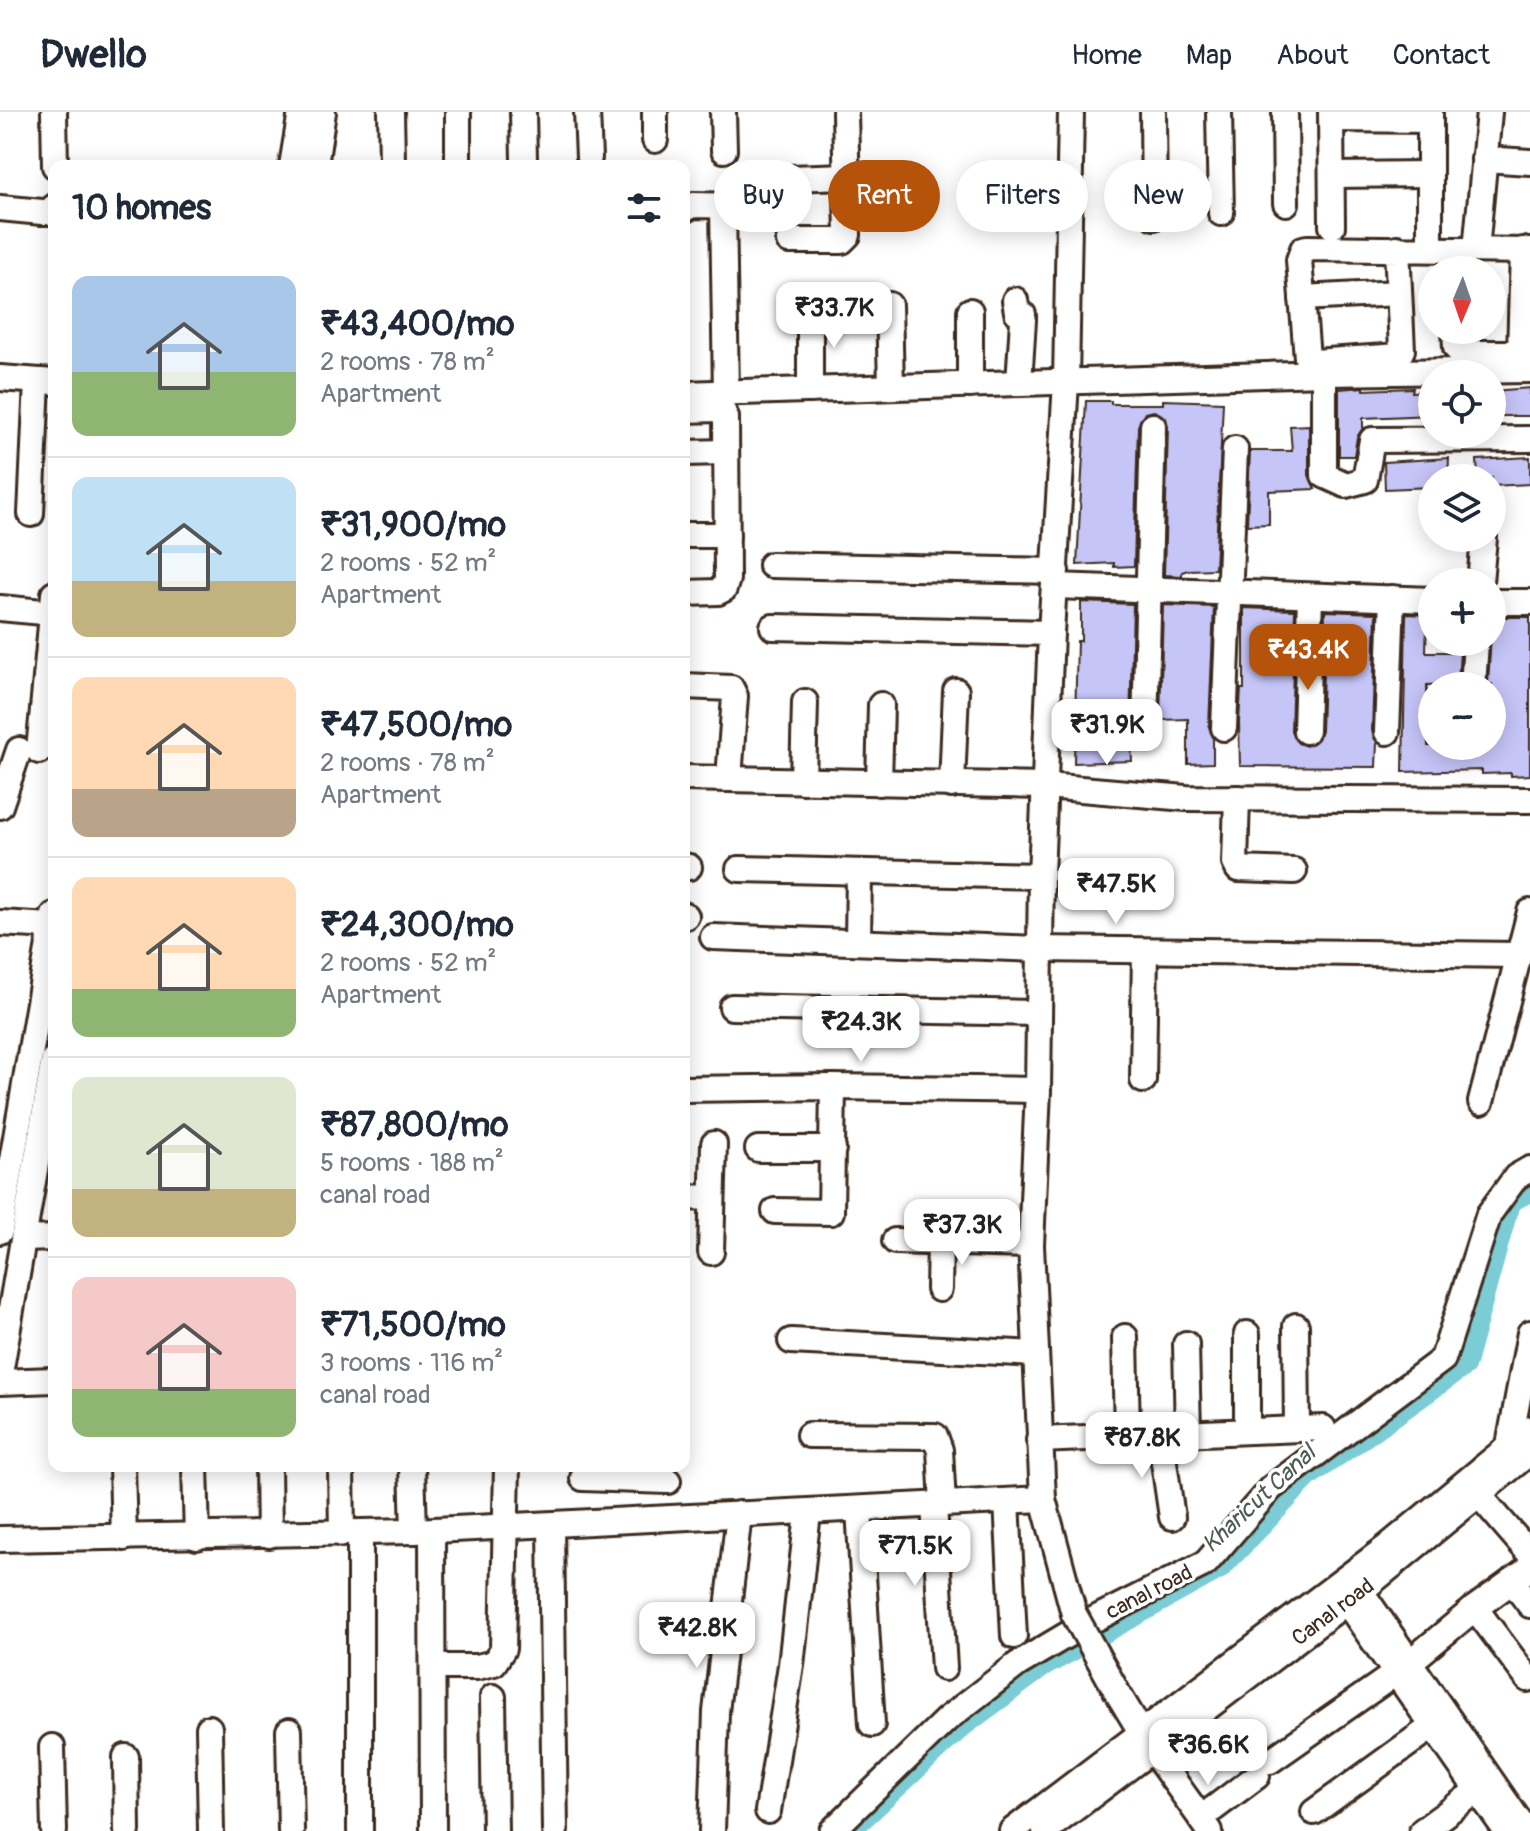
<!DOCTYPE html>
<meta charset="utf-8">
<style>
:root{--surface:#fff;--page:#f6f6f7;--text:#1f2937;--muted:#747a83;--line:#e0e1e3;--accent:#b45309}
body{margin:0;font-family:Pangolin,sans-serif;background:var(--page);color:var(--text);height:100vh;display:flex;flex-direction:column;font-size:30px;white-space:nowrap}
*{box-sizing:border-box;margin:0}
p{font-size:26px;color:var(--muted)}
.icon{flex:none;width:44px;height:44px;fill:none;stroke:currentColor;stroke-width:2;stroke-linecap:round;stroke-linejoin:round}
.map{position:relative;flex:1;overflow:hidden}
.panel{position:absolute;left:48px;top:48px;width:642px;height:1312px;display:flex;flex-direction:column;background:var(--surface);border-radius:16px;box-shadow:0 4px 20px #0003}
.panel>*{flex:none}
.top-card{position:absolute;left:714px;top:48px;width:696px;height:72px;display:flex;gap:16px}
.needle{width:52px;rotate:182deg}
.controls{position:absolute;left:1418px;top:144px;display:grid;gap:16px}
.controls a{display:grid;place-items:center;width:88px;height:88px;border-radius:50%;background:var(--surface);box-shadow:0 4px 20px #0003;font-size:40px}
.price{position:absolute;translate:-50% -68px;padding:0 18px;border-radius:16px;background:#fff;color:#222;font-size:26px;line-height:52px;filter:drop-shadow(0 2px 4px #0008)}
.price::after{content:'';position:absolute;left:50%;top:48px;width:24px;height:18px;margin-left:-12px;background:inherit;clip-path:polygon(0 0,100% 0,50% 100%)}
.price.active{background:var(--accent);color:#fff}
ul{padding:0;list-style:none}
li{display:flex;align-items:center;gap:24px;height:200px;padding:0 24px}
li+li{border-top:2px solid var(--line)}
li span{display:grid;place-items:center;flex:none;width:224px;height:160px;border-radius:16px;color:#555}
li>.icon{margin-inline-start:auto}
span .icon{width:96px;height:96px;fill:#fffc;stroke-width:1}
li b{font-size:34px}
h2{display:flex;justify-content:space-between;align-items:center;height:96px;padding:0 24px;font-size:34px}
.chip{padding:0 28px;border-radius:36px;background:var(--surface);box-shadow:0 4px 20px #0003;font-size:28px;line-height:72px}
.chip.active{background:var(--accent);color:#fff}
header{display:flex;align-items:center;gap:48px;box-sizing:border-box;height:112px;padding:0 40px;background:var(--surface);border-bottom:2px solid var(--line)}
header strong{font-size:38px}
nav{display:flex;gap:44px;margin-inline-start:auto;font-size:28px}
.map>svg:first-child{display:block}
</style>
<header>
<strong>Dwello</strong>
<nav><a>Home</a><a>Map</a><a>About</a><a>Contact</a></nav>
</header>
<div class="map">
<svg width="1530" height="1719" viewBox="0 0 1530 1719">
<rect width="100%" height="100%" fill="#fff"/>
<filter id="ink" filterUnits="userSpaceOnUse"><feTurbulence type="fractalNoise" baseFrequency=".0125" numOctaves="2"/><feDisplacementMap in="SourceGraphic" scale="16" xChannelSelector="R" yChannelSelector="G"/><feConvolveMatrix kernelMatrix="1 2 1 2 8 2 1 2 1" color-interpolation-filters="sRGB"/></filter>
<g filter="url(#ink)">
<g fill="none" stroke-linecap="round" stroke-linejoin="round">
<polyline stroke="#7cccd6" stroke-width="18" points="852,1719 963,1616 1044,1556 1221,1458 1309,1366 1466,1255 1511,1091 1530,1081"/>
</g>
<g fill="#c6c5f8" stroke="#3b2a1e" stroke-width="2">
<polygon points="1364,275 1364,278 1413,276 1412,280 1432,279 1432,303 1363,306 1363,316 1357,325 1354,344 1339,344 1339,277"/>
<polygon points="1530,276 1530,304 1492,304 1492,279"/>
<polygon points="1163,288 1223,290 1215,457 1188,458 1182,460 1182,464 1164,463 1168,314 1166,306 1154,299 1145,301 1138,314 1134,454 1114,455 1114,451 1077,453 1086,289 1111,289 1111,292 1163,292"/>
<polygon points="1309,313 1309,363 1315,377 1269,379 1269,412 1247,413 1250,339 1292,339 1290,314"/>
<polygon points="1530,345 1530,372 1492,374 1492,366 1478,366 1477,348"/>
<polygon points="1449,346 1448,366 1432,366 1432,375 1385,377 1384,350"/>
<polygon points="1081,490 1133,492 1130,616 1132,649 1074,651 1077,529 1081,529"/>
<polygon points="1163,493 1214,495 1209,615 1213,625 1213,651 1188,652 1188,607 1160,608"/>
<polygon points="1244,496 1295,498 1291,619 1298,631 1306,634 1318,627 1321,619 1325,499 1376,501 1372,619 1377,630 1376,655 1240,654 1239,610 1241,577 1244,577"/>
<polygon points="1406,502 1427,503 1426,540 1460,540 1458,572 1427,573 1428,634 1492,634 1492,572 1488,572 1492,505 1530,505 1530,663 1511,664 1511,661 1482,662 1482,658 1403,660"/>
</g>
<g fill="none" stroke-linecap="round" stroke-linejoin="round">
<g stroke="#3b2a1e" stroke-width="30">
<g id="minor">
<polyline points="54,0 55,54"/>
<polyline points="391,0 392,49"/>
<polyline points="458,0 458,49"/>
<polyline points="523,0 524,48"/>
<polyline points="587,0 589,46"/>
<polyline points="655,0 655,28"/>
<polyline points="723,0 724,38"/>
<polyline points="1153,0 1154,105"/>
<polyline points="1219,0 1221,101"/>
<polyline points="1285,0 1286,91"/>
<polyline points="1331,0 1332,114"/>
<polyline points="1332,7 1430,8"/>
<polyline points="1484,47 1530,50"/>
<polyline points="292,54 301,0"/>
<polyline points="315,54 323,0"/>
<polyline points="1332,63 1430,62"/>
<polyline points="790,66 847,64"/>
<polyline points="723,94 726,281"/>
<polyline points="0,96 42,100 49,100 54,95"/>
<polyline points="684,98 693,93 743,94"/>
<polyline points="789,129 842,129 848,123 845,0"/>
<polyline points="1397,136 1402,238 1399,244 1314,250 1307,246 1299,148 1303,137 1307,136 1530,139"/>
<polyline points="1430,137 1430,0"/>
<polyline points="1476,138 1489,0"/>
<polyline points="1302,186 1399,181"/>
<polyline points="1015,188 1017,200 1023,203 1023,208 1019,271"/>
<polyline points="889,193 891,275"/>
<polyline points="810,198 810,278"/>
<polyline points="970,199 970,273"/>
<polyline points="1455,218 1456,236 1461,241 1530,241"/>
<polyline points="1520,241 1523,138"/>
<polyline points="1324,261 1324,363 1346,373 1365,368 1372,328 1530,327"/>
<polyline points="0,266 54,270"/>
<polyline points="684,282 1324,261 1530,258"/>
<polyline points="684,341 726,340"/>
<polyline points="31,402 37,269"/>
<polyline points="684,423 727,423"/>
<polyline points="771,453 1056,459"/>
<polyline points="1480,470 1484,426"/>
<polyline points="1056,474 1432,488"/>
<polyline points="684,481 718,480 724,477 727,467 726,305 724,301 718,297 686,298"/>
<polyline points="1492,490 1530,490"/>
<polyline points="0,496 54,501"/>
<polyline points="773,515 1051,521"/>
<polyline points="684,574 731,576 735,584 729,667"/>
<polyline points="1473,574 1476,530"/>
<polyline points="1145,616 1153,314"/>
<polyline points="1224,616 1235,337"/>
<polyline points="1306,619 1310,484"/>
<polyline points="1387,620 1392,486"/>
<polyline points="39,639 54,482"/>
<polyline points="684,666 1046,674 1186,686 1530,688"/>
<polyline points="803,669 805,590"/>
<polyline points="879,671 881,593"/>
<polyline points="952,673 956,579"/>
<polyline points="1237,686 1235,751 1238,757 1294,759"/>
<polyline points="0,694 19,638"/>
<polyline points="684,754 689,755"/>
<polyline points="739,757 1041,764"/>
<polyline points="684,803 686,804"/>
<polyline points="0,811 51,814"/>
<polyline points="713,825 1038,837 1519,843"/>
<polyline points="858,830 859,760"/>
<polyline points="732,895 1038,901"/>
<polyline points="1143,968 1145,839"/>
<polyline points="684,977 833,975 1038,978"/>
<polyline points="1481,990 1530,800"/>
<polyline points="758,1037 833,1037"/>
<polyline points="684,1085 712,1086"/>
<polyline points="775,1099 831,1100 833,975"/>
<polyline points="0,1119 54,803"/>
<polyline points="24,1127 54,1126"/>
<polyline points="895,1129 1031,1133"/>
<polyline points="711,1140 714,1032"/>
<polyline points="939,1177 940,1131"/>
<polyline points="1296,1214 1297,1317"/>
<polyline points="1125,1225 1127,1324"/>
<polyline points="791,1229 1035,1242"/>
<polyline points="1186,1232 1188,1322"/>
<polyline points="0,1262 54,947"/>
<polyline points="0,1270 54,1268"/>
<polyline points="1247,1319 1247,1222"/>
<polyline points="809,1323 935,1324 940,1338 943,1392"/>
<polyline points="1160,1323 1172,1405"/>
<polyline points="1039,1328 1323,1316"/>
<polyline points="1508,1339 1530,1221"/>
<polyline points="122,1354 124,1426"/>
<polyline points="195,1354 197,1425"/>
<polyline points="268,1354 269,1423"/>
<polyline points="341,1354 342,1422"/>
<polyline points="412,1354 414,1419"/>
<polyline points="583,1366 668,1369"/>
<polyline points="1479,1383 1530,1442"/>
<polyline points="1043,1387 1031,1133 1038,978 1041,764 1051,521 1066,270 1071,0"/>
<polyline points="1007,1389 1014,1524"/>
<polyline points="934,1393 944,1556"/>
<polyline points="859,1397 872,1612"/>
<polyline points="551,1413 555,1719"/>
<polyline points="432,1419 433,1719"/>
<polyline points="360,1421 360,1719"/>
<polyline points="0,1427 414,1419 1043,1387 1074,1502"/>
<polyline points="1353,1468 1526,1719"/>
<polyline points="1512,1469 1530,1493"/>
<polyline points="1338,1478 1506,1719"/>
<polyline points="1475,1496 1528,1567"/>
<polyline points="1410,1550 1475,1496 1530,1456"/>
<polyline points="433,1555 477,1555 494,1551 503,1537 507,1354"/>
<polyline points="1117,1580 1152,1638 1210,1719"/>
<polyline points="493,1585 495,1719"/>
<polyline points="209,1616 211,1719"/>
<polyline points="289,1619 291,1719"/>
<polyline points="52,1635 54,1719"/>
<polyline points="126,1645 127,1719"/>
<polyline points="1270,1649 1396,1561"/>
<polyline points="768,1699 791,1553 808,1401"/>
<polyline points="1314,1700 1433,1614"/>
<polyline points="1201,1706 1257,1664"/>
<polyline points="712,1719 716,1600 739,1402"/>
<polyline points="832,1719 947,1607 1018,1552 1087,1511 1206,1451 1271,1376 1443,1247 1489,1102 1516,1065 1530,1057"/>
<polyline points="1012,1719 1387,1435 1530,1317"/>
<polyline points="1045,1719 1361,1479 1530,1340"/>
<polyline points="1422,1719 1478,1678"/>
</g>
</g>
<use href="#minor" stroke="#fff" stroke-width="24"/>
<g stroke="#3b2a1e" stroke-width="30" stroke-linecap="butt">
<polyline id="minor-bridge" points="1074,1502 1117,1580"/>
</g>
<use href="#minor-bridge" stroke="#fff" stroke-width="24"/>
</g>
</g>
<g text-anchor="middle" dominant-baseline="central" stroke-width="7" stroke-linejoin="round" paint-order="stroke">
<g font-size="22" fill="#3b2a1e" stroke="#fff">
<text transform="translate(1149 1480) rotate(-27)">canal road</text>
<text transform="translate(1333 1500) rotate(-37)">Canal road</text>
</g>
<g font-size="24" font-style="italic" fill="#4e5b55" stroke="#fff">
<text transform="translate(1259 1387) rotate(-43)">Kharicut Canal</text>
</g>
</g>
</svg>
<div class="controls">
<a><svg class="needle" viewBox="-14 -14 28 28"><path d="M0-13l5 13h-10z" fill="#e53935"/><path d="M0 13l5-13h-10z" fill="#747a83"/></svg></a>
<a><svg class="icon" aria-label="locate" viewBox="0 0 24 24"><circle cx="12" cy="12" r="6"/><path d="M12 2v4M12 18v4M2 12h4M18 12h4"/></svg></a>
<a><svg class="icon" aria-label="layers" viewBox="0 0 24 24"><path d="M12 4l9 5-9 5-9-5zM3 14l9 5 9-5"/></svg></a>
<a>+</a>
<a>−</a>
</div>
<b class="price" style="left:834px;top:238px">₹33.7K</b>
<b class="price active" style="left:1308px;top:580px">₹43.4K</b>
<b class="price" style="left:1107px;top:655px">₹31.9K</b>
<b class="price" style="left:1116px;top:814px">₹47.5K</b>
<b class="price" style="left:861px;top:952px">₹24.3K</b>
<b class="price" style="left:962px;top:1155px">₹37.3K</b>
<b class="price" style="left:1142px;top:1368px">₹87.8K</b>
<b class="price" style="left:915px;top:1476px">₹71.5K</b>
<b class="price" style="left:697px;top:1558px">₹42.8K</b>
<b class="price" style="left:1208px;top:1675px">₹36.6K</b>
<div class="top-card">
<a class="chip">Buy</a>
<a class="chip active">Rent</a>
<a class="chip">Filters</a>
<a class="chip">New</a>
</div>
<section class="panel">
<h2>10 homes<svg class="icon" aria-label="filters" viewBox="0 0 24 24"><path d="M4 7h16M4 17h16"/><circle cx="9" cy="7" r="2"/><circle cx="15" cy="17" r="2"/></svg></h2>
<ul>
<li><span style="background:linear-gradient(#a9c7e8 60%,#8fb573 0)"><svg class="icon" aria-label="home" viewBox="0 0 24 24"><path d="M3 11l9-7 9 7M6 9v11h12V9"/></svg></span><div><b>₹43,400/mo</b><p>2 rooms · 78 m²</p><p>Apartment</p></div></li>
<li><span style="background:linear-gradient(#bfe0f5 65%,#c2b280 0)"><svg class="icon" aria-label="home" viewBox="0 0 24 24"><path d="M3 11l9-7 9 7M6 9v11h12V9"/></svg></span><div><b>₹31,900/mo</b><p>2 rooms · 52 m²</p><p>Apartment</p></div></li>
<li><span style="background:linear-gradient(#ffd9b3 70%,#b9a48a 0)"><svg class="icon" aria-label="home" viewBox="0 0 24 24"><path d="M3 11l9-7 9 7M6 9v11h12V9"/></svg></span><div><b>₹47,500/mo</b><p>2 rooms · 78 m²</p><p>Apartment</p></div></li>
<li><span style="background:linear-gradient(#ffd9b3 70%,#8fb573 0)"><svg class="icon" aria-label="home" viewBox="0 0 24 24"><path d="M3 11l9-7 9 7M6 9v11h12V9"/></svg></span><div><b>₹24,300/mo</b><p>2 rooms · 52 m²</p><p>Apartment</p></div></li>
<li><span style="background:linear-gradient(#dfe7d0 70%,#c2b280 0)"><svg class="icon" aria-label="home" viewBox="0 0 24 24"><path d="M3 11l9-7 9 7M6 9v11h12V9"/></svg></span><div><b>₹87,800/mo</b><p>5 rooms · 188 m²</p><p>canal road</p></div></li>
<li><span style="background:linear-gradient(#f6c9c9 70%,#8fb573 0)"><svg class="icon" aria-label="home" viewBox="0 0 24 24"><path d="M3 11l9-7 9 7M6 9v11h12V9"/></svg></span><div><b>₹71,500/mo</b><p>3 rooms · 116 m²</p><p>canal road</p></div></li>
</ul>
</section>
</div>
